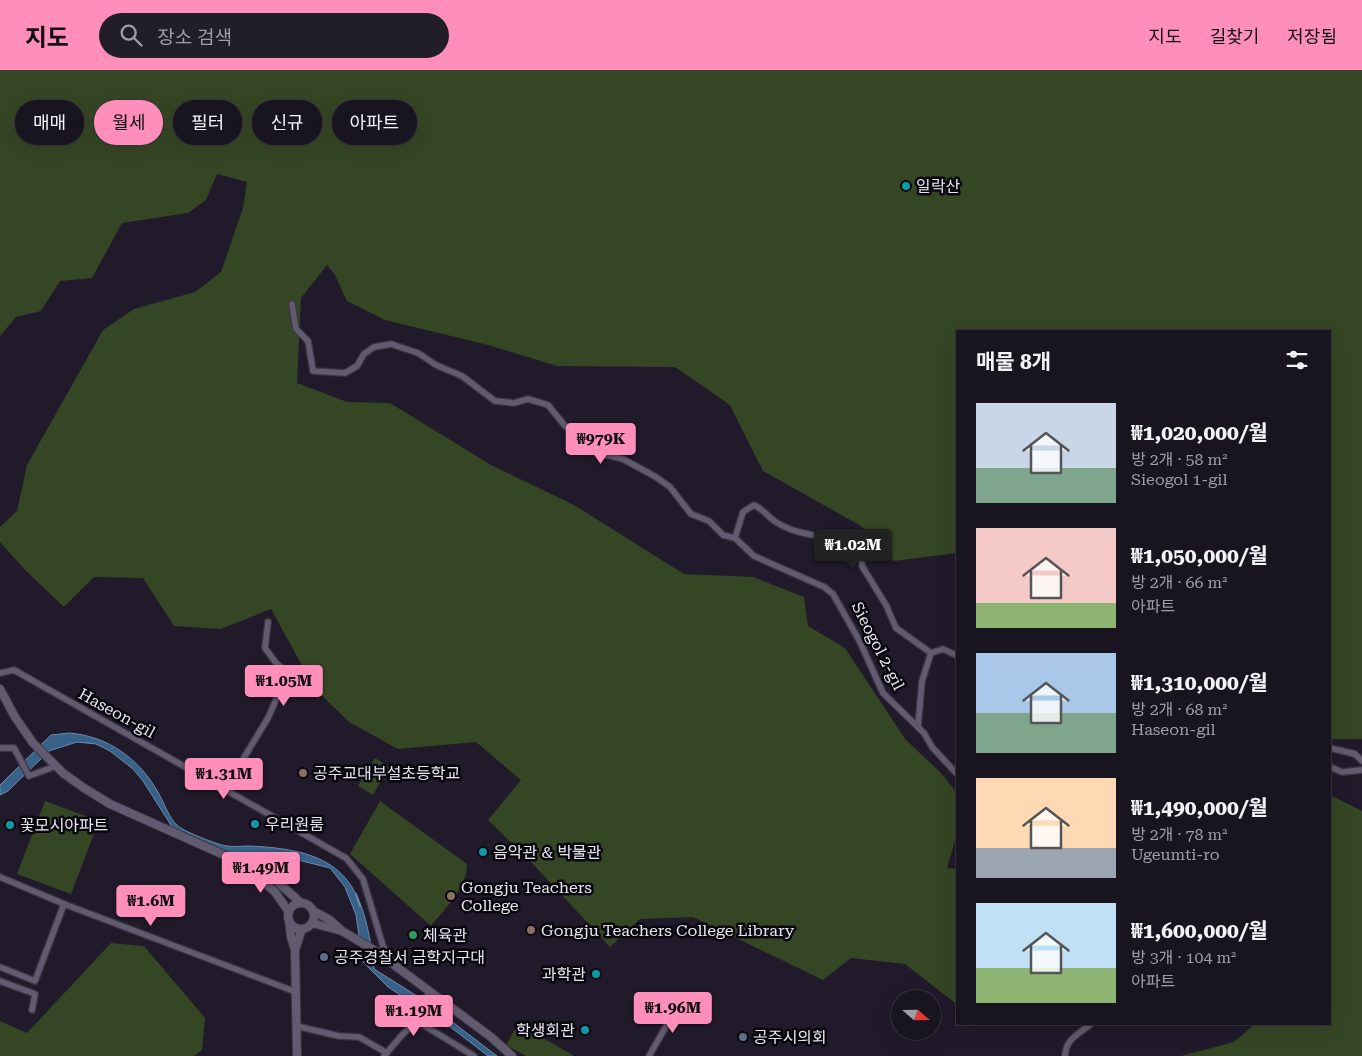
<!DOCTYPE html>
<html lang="ko">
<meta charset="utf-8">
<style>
:root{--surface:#181420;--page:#211d29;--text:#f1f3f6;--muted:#9f9ea5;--line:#36333e;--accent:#ff8ebb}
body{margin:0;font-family:"Roboto Serif","Noto Sans KR",serif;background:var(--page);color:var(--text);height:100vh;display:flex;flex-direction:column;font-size:19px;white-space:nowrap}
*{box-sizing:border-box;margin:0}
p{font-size:16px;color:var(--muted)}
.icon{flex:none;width:28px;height:28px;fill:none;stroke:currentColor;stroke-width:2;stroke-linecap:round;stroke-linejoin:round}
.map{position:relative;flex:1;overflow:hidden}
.panel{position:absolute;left:956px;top:260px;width:375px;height:695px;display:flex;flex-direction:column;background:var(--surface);border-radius:0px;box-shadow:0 5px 20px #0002,0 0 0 1px var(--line)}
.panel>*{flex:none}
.guide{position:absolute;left:15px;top:30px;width:475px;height:45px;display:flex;gap:10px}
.needle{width:32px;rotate:110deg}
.buttons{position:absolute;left:891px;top:920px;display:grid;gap:10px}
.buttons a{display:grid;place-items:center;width:50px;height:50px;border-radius:50%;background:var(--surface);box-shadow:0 5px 20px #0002,0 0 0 1px var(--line);font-size:25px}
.price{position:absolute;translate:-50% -42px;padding:0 11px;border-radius:5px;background:var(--accent);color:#111;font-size:16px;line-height:32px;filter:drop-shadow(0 1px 2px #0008)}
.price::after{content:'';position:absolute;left:50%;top:30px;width:15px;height:11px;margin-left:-8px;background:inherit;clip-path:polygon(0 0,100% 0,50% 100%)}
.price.on{background:#222;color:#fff}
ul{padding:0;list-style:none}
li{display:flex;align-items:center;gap:15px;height:125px;padding:0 20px}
li span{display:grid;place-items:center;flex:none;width:140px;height:100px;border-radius:0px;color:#555}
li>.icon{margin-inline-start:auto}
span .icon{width:60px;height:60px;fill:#fffc;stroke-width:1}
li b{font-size:21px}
h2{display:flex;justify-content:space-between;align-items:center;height:60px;padding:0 20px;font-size:21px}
.pill{padding:0 18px;border-radius:22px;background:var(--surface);box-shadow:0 5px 20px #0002,0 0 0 1px var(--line);font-size:18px;line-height:45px}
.pill.on{background:var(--accent);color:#111}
header{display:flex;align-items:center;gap:30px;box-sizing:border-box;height:70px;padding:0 25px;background:var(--accent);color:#111}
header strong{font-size:24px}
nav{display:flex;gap:28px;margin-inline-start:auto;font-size:18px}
.search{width:350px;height:45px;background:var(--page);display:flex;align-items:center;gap:12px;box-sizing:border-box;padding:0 18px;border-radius:28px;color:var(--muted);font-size:19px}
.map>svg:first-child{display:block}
</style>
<header>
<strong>지도</strong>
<div class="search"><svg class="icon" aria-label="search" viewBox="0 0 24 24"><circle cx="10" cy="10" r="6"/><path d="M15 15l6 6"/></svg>장소 검색</div>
<nav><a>지도</a><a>길찾기</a><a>저장됨</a></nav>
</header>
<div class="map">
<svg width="1362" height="986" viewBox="0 0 1362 986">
<rect width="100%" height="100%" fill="#201a2b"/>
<g fill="#354624">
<polygon points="0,0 1362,0 1362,669 1330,669 1330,261 958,261 957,483 894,491 861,456 763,401 730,335 675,297 557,296 488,275 385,250 347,231 335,205 327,195 301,228 297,313 347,332 390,333 491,395 574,435 684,504 753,507 804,527 808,556 845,578 905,669 940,702 957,723 957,764 947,798 957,799 958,930 955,933 905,894 851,888 823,910 693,847 640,849 610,877 533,794 488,750 521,710 476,672 398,679 349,652 315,619 271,539 221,559 174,556 143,508 94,507 64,537 27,502 0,472 0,457 17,441 27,395 103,260 134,239 195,222 221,202 243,138 247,112 217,104 206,130 188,143 122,153 92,208 60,211 41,241 16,247 0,266"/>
<polygon points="375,688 389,697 373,725 358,716"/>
<polygon points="1334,727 1362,741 1362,986 1181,986 1234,972 1255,954 1330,954 1330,728"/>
<polygon points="45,731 99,751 71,824 17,804"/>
<path d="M380 731 467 794C467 819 445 838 431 856L350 784Z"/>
<polygon points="111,873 144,876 205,948 202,980 194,986 0,986 0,951 27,963"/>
<polygon points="518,954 573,985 573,986 526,986 506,975"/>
</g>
<path fill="#39628b" stroke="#6d89a9" d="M69 663C108 666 140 689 159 724 164 733 170 750 178 756 185 762 218 775 227 776 234 777 243 776 250 776 342 780 364 809 374 899L425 931 497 986H488L453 959 388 917 363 892 356 845 345 817 330 798 290 788 225 783 174 760 143 711 133 699 110 681 96 674 77 672 49 681 8 721 0 725V715L51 665Z"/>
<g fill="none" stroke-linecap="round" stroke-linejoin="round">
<polyline stroke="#6d89a9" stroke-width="2" points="356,824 360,836"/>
<g stroke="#3b3644" stroke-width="8">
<g id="street">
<polyline points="292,234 296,259 308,271 313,301 345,303 357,296 364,284 374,277 391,274 418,283 436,295 462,306 495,331 514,333 528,329 548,335 566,357 583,364 603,384 623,389 656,407 670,417 691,444 709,451 723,465 735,468 754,486 824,517 833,524 860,572 883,623 924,663 932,677 958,705"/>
<path d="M735 468 743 442 754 435C763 439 768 447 776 452 785 458 797 462 808 464 827 469 848 464 861 482L862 496 886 535 896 558 931 583 943 579 958 586"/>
<polyline points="0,603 14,600 346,788 363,809 383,876 394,893"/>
<polyline points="918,657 922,611 931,583"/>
<polyline points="0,678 14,678 29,706 56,696"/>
<polyline points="1330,678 1355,684 1362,691"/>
<polyline points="1330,697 1342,702 1362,700"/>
<polyline points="225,719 268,648 279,623 292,606 276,593 265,578 268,552"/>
<polyline points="0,807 64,834 296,922"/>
<polyline points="0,897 35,911 64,834"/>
<polyline points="0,911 35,924 32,940"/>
<polyline points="417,951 474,986"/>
<polyline points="296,956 339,966 359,967 387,983"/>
<polyline points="384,986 402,965 417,951 414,944 430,922"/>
<polyline points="649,986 680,932"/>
<path d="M1065 986C1066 968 1079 964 1091 954"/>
</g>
</g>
<g stroke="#3b3644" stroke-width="10">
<g id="secondary">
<polyline points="0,619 15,647 33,673 63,703 84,718 110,734 271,806 301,833"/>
<polyline points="248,798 275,822 289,842"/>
<circle cx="301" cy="846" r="13"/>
<polyline points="313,841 330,850 342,861"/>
<polyline points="289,850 291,867 295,880 297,986"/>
<polyline points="312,853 342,861 374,880 491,967 512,986"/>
<polyline points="295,880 302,859"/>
</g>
</g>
<use href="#street" stroke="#625b6f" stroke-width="5.5"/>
<use href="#secondary" stroke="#625b6f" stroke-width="8"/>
</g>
<g fill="#0f9aa8" stroke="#09070e" stroke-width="2">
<circle cx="906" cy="116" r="5"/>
<circle cx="255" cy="754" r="5"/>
<circle cx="10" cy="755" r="5"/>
<circle cx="483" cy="782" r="5"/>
<circle cx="596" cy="904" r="5"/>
<circle cx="585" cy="960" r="5"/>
</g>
<g fill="#8d6e63" stroke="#09070e" stroke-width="2">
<circle cx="303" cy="703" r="5"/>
<circle cx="451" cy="826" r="5"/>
<circle cx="531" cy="860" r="5"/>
</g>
<circle fill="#2e9e5b" stroke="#09070e" stroke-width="2" cx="413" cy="865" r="5"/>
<g fill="#5c6f8a" stroke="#09070e" stroke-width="2">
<circle cx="324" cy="887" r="5"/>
<circle cx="743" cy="967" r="5"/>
</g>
<g text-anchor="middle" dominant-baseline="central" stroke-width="5" stroke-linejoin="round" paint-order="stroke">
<g font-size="16" fill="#e7e4f0" stroke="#09070e" text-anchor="start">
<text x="916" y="116">일락산</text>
<text x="313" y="703">공주교대부설초등학교</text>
<text x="265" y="754">우리원룸</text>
<text x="20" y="755">꽃모시아파트</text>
<text x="493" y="782">음악관 &amp; 박물관</text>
<text x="461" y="817">Gongju Teachers<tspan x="461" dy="18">College</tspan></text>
<text x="541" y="860">Gongju Teachers College Library</text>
<text x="423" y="865">체육관</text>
<text x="334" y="887">공주경찰서 금학지구대</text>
<text x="586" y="904" text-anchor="end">과학관</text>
<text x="575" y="960" text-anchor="end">학생회관</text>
<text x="753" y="967">공주시의회</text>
</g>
<g font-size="16" fill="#e7e4f0" stroke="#09070e">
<text transform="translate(878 576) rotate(63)">Sieogol 2-gil</text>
<text transform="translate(117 643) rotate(29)">Haseon-gil</text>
</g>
</g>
</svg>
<div class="buttons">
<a><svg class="needle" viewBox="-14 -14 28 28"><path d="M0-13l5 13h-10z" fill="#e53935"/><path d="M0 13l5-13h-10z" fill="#9f9ea5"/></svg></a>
</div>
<b class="price" style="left:601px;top:395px">₩979K</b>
<b class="price on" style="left:853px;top:501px">₩1.02M</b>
<b class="price" style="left:284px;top:637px">₩1.05M</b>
<b class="price" style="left:224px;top:730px">₩1.31M</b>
<b class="price" style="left:261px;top:824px">₩1.49M</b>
<b class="price" style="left:151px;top:857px">₩1.6M</b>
<b class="price" style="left:673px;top:964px">₩1.96M</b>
<b class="price" style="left:414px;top:967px">₩1.19M</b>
<div class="guide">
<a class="pill">매매</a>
<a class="pill on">월세</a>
<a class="pill">필터</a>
<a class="pill">신규</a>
<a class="pill">아파트</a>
</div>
<section class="panel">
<h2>매물 8개<svg class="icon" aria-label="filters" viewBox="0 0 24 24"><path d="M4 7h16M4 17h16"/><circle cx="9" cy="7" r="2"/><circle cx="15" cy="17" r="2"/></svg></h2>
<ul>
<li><span style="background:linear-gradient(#c9d6e8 65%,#7fa58c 0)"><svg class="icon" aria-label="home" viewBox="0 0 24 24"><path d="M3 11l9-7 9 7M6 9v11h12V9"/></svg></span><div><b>₩1,020,000/월</b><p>방 2개 · 58 m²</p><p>Sieogol 1-gil</p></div></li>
<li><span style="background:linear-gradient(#f6c9c9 75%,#8fb573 0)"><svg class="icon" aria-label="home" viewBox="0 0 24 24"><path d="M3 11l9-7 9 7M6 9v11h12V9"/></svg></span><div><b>₩1,050,000/월</b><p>방 2개 · 66 m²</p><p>아파트</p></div></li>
<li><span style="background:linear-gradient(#a9c7e8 60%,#7fa58c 0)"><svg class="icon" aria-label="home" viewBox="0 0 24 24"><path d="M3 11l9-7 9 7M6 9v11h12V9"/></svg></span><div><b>₩1,310,000/월</b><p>방 2개 · 68 m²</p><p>Haseon-gil</p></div></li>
<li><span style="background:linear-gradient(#ffd9b3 70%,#9aa5b1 0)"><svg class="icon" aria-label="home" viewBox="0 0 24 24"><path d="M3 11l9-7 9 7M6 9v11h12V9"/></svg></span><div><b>₩1,490,000/월</b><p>방 2개 · 78 m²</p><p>Ugeumti-ro</p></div></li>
<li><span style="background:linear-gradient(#bfe0f5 65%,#8fb573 0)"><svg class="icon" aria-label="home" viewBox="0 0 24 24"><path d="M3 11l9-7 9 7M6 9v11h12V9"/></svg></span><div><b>₩1,600,000/월</b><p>방 3개 · 104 m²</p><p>아파트</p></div></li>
</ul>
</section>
</div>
